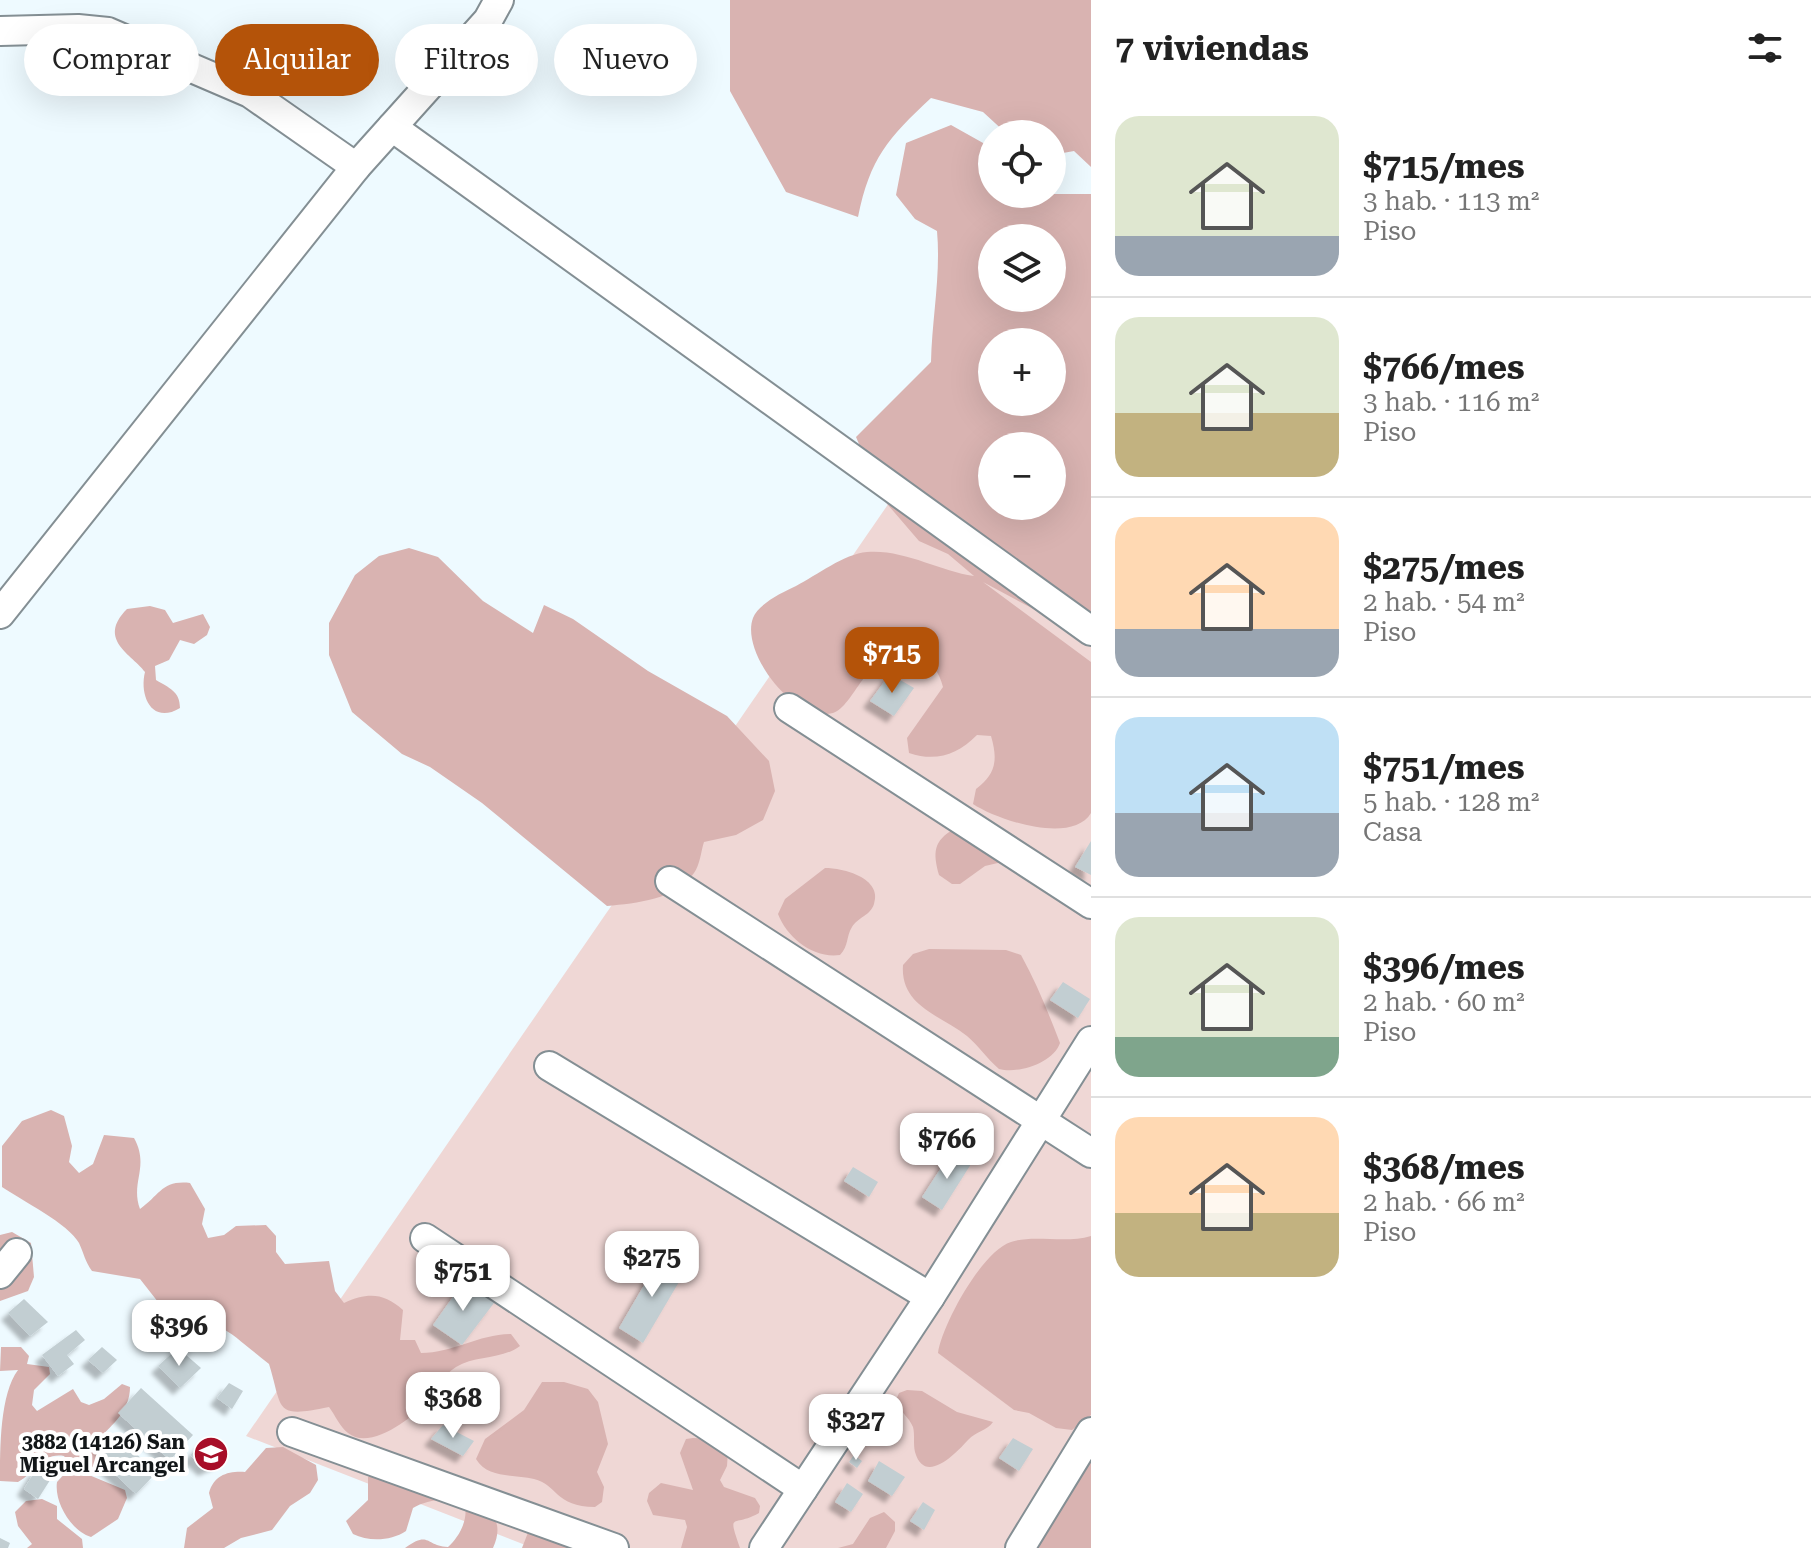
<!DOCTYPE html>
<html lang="es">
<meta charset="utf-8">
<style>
:root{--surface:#fff;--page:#f2f2f2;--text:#222;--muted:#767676;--line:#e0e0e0;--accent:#b45309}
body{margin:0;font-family:"Roboto Serif",serif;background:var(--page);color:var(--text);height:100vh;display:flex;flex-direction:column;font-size:30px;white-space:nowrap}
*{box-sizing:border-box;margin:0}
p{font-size:26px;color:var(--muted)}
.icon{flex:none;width:44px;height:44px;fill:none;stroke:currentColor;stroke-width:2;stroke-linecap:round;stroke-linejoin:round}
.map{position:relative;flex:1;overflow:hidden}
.details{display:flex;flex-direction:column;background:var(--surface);width:720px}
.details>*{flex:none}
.banner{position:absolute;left:24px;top:24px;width:760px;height:72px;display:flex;gap:16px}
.buttons{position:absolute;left:978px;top:120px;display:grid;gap:16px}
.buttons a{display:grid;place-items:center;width:88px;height:88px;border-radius:50%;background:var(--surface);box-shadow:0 8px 32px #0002;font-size:40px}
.price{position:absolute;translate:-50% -68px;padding:0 18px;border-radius:16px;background:#fff;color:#222;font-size:26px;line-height:52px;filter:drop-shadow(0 2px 4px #0008)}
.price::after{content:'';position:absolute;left:50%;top:48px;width:24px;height:18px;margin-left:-12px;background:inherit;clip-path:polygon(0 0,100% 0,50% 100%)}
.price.on{background:var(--accent);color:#fff}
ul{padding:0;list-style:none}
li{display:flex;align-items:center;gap:24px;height:200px;padding:0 24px}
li+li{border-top:2px solid var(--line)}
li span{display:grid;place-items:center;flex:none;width:224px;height:160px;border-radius:24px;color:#555}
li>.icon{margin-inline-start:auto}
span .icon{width:96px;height:96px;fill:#fffc;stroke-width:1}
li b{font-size:34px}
h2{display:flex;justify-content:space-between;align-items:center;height:96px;padding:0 24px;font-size:34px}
.chip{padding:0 28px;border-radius:36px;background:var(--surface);box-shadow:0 8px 32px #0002;font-size:28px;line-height:72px}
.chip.on{background:var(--accent);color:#fff}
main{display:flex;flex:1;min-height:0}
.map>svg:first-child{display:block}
</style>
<main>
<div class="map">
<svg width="1091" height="1548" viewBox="0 0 1091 1548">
<defs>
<filter id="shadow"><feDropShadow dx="-7" dy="7" stdDeviation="2" flood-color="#0004"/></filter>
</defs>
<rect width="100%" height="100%" fill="#eefaff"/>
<polygon fill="#efd7d5" points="911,471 1091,585 1091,1548 533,1548 246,1436"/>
<g fill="#d9b3b1" fill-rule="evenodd">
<path d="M730 0H1091V167L1074 151 1052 155V134H1007L983 112 931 98C888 138 870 158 858 217L786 192 730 91Z"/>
<path d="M951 125 992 148V194H1091V645L1065 626 983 582 1091 662V813C1072 845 997 820 973 804L976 789C996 774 998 760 991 736L977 735C957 755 936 762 909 753L907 738 943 687C939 672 932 661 917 656 870 638 857 705 833 713 795 724 740 652 753 618 758 604 783 592 796 586 817 575 844 554 867 552 904 549 939 571 974 576L948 554 919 541 882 498 856 437 931 362C932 318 941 275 937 231L915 219 896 195 906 143ZM992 238H1052V298H992ZM992 342H1052V402H992ZM992 446H1052V506H992Z"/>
<path d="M409 548 438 557 483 601 533 633 544 605 573 619 648 671 727 716 769 761 775 791 763 820 736 835 704 842C701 851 700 865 694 873 675 900 637 903 607 906L482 803 430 767 402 754 352 712 329 655V623L355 575 379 556Z"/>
<path d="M150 606 165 610 173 623 203 614 210 627 207 635 194 644 180 640 169 660 155 666 156 680C169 688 180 691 180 708 152 725 139 696 145 672 133 655 96 640 127 609Z"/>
<path d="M954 829 1002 862 985 866 960 884H952L939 875C933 853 933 841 954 829Z"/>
<path d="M825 868C843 868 883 878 874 904 870 916 858 917 852 927 846 936 849 946 840 955 814 959 787 938 778 914L785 899Z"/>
<path d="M929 949 1006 950 1021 955C1037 984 1048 1012 1060 1043 1053 1063 1019 1074 999 1069 987 1059 979 1046 967 1036 940 1015 900 1006 903 965L913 954Z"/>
<path d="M51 1110 64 1116 72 1146 69 1162 79 1173 93 1164 104 1135 134 1138C150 1167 130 1182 140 1209 160 1195 162 1180 190 1183L205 1209 202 1224 208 1238 224 1235 236 1226 266 1225 276 1236V1252L285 1264 329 1261 335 1291 344 1303C368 1292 384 1293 403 1310L400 1340H415L421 1353C453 1353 479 1334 511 1334L520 1346C501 1360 476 1355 456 1367 443 1375 438 1389 428 1400 413 1418 370 1451 348 1433 340 1427 335 1415 329 1407 273 1419 283 1409 269 1364 229 1333 222 1318 169 1316L140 1279 92 1271C85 1261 84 1254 79 1243 69 1224 21 1200 2 1187V1146L22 1121Z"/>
<polygon points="12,1232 31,1243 34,1277 28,1291 0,1301 0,1235"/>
<path d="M1091 1236V1415L1072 1430 1056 1428 1029 1413 1014 1410 938 1353C942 1325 982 1251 1011 1242 1035 1234 1064 1244 1091 1236Z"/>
<path d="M1 1347H21L29 1356 27 1364 49 1367 50 1374 34 1390 32 1405 37 1411 73 1389 81 1402 89 1405 104 1399 122 1384 130 1387C130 1410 113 1425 98 1439L99 1455 89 1475 125 1490 127 1498 118 1519 91 1537C71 1531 54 1502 57 1482L68 1470 69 1463 64 1456C42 1452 35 1473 18 1482L0 1481C0 1447 0 1394 18 1370L0 1371Z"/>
<path d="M542 1382H564L588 1389 598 1402 608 1444 597 1472 604 1487 602 1502 595 1507C555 1507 557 1484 534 1479 514 1474 488 1479 476 1459L485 1439 524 1410Z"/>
<path d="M907 1390 922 1391 957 1412 993 1422C987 1431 976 1431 968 1440 958 1451 925 1487 915 1452 913 1444 915 1435 913 1427 909 1417 899 1411 896 1400L899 1393Z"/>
<path d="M693 1438 716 1439 728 1450 727 1466 720 1480 724 1487 755 1498 760 1506 759 1513C733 1528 727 1510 740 1548H681L687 1527 685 1520 653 1515 647 1501 649 1493 661 1483 693 1490 680 1453 686 1439Z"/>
<path d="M283 1447 316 1465 318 1480 310 1493 290 1506 272 1530 241 1538 224 1548H184L187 1528 213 1508 209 1493C214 1475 228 1471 245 1472L266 1448Z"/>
<polygon points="1091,1451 1091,1548 1028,1548"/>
<path d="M375 1474C397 1474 414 1484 435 1489 466 1497 512 1506 493 1548H405C430 1530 425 1546 448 1547 459 1537 468 1521 465 1505 450 1496 427 1500 413 1508L406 1531C391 1541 369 1542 353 1534L346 1521 368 1500V1477Z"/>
<polygon points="42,1499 57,1506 57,1519 82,1539 83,1548 27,1548 32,1544 18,1526 15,1512 26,1501"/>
<polygon points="884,1512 895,1522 895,1531 886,1548 838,1548 853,1544 870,1518"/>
<polygon points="529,1530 577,1548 522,1548"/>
</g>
<g fill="#c2ced2" filter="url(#shadow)">
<polygon points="890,674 914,688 894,716 870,701"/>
<polygon points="1091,841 1091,875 1075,867"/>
<polygon points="1063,982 1090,999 1078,1018 1050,1000"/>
<polygon points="952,1151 971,1164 942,1210 922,1197"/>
<polygon points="853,1167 878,1182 869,1197 844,1181"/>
<polygon points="661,1256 686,1270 643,1343 619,1328"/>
<polygon points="464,1281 494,1303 462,1345 433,1325"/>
<polygon points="24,1299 48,1322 30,1336 8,1313"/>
<polygon points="76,1330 85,1340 67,1355 74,1364 58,1376 42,1355"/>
<polygon points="102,1347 117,1360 103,1373 88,1360"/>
<polygon points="178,1348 201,1368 180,1388 158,1366"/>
<polygon points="229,1383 243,1391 232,1409 217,1398"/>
<polygon points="141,1388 193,1435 170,1460 118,1413"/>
<polygon points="443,1425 474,1441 463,1456 431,1439"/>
<polygon points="105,1433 114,1439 117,1435 156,1473 136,1494 104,1464 105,1453 99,1443"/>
<polygon points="210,1436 227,1451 218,1463 205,1469 190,1455"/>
<polygon points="1013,1438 1033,1449 1019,1471 999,1458"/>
<polygon points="854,1455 862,1461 857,1468 849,1462"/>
<polygon points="879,1461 905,1477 892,1496 868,1481"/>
<polygon points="37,1468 52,1477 38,1499 24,1489"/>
<polygon points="847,1483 863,1494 851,1512 835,1502"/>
<polygon points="923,1502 935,1510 924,1530 910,1521"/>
<polygon points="0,1538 10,1543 8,1548 0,1548"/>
</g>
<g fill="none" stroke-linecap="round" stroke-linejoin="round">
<g stroke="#848f94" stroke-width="32">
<g id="minor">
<polyline points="0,31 78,29 108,32 250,93 356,167"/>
<polyline points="392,127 1091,631"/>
<polyline points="0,614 356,167 488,20 499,0"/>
<polyline points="789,708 1091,904"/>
<polyline points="670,881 1091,1153"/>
<polyline points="549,1066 930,1297"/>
<polyline points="425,1238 803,1489"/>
<polyline points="0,1274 17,1253"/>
<polyline points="292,1432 614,1548"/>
<polyline points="764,1548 930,1297 1091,1041"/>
<polyline points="1020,1548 1091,1432"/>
</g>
</g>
<use href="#minor" stroke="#fff" stroke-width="28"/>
</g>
<defs>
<g id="school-disc" transform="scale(1.8)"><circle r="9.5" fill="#a70e28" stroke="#fff"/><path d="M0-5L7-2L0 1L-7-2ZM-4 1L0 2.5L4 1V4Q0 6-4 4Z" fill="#fff"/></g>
</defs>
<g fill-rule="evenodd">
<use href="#school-disc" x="211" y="1454"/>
</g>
<g text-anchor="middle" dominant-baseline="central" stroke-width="8" stroke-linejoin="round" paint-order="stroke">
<g font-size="20" font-weight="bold" fill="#131719" stroke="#fff" text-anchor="end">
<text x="185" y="1442">3882 (14126) San<tspan x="185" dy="23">Miguel Arcangel</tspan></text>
</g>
</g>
</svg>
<div class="buttons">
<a><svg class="icon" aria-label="locate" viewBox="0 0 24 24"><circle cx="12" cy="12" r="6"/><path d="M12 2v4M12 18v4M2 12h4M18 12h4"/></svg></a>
<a><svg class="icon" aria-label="layers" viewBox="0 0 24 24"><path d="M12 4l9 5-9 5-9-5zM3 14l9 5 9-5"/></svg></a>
<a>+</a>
<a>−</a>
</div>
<b class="price on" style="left:892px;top:695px">$715</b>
<b class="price" style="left:947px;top:1181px">$766</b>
<b class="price" style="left:652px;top:1299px">$275</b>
<b class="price" style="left:463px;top:1313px">$751</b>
<b class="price" style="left:179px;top:1368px">$396</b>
<b class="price" style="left:453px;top:1440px">$368</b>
<b class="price" style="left:856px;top:1462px">$327</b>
<div class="banner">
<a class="chip">Comprar</a>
<a class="chip on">Alquilar</a>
<a class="chip">Filtros</a>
<a class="chip">Nuevo</a>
</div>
</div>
<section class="details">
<h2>7 viviendas<svg class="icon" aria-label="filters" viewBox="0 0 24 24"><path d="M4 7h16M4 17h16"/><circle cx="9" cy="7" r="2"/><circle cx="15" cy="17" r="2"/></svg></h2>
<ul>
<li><span style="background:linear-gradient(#dfe7d0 75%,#9aa5b1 0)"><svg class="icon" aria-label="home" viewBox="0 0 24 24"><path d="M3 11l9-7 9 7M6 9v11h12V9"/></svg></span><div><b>$715/mes</b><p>3 hab. · 113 m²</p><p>Piso</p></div></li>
<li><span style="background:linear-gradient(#dfe7d0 60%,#c2b280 0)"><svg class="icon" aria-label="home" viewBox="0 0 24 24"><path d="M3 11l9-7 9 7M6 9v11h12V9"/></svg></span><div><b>$766/mes</b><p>3 hab. · 116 m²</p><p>Piso</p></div></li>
<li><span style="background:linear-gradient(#ffd9b3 70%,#9aa5b1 0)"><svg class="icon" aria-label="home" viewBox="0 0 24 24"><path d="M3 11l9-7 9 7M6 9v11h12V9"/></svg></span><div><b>$275/mes</b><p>2 hab. · 54 m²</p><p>Piso</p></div></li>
<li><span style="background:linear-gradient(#bfe0f5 60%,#9aa5b1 0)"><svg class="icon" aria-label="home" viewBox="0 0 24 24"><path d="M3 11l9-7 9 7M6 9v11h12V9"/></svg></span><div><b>$751/mes</b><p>5 hab. · 128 m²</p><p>Casa</p></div></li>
<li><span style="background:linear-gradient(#dfe7d0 75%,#7fa58c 0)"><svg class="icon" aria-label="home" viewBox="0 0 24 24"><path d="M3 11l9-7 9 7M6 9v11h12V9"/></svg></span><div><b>$396/mes</b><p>2 hab. · 60 m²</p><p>Piso</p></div></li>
<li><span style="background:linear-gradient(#ffd9b3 60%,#c2b280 0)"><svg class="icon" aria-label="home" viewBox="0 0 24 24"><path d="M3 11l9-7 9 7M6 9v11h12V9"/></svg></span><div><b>$368/mes</b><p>2 hab. · 66 m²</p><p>Piso</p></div></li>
</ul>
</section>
</main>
